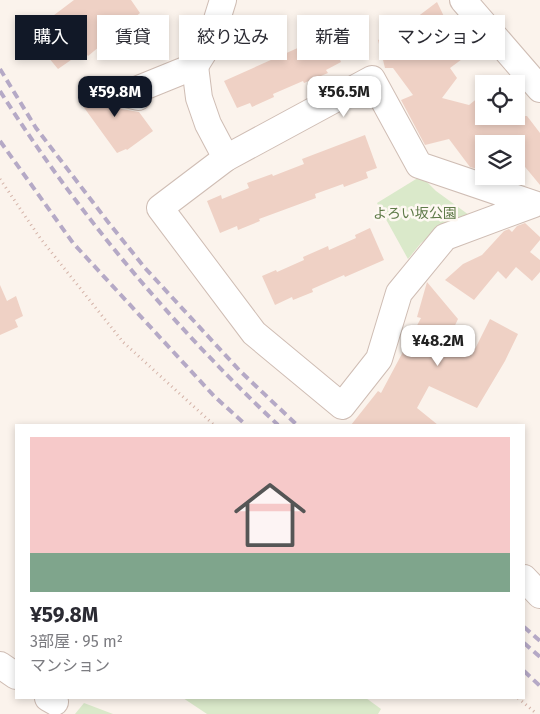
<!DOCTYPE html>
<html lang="ja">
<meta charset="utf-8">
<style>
:root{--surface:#fff;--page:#f2f2f3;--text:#2b2b33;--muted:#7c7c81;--line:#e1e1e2;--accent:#111827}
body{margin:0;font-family:"Fira Sans","Noto Sans JP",sans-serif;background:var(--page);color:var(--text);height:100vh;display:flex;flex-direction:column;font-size:19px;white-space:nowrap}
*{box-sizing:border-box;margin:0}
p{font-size:16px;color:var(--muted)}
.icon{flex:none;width:28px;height:28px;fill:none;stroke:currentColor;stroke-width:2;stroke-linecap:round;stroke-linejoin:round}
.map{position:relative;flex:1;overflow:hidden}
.drawer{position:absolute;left:15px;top:424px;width:510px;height:275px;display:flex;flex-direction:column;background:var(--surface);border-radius:0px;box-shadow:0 2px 8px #0003}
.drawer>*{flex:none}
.hud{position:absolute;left:15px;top:15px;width:510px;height:45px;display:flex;gap:10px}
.controls{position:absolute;left:475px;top:75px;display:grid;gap:10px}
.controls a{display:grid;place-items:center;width:50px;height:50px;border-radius:0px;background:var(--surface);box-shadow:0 2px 8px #0003;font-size:25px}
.price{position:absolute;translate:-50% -42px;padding:0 11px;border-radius:10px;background:#fff;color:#222;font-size:16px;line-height:32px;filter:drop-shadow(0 1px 2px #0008)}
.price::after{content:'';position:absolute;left:50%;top:30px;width:15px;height:11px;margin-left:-8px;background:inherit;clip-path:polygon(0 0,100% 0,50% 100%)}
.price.active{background:var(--accent);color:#fff}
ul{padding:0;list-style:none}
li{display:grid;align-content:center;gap:10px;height:265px;padding:0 15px}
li+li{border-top:1px solid var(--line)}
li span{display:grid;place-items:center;height:155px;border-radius:0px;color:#555}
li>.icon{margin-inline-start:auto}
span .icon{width:90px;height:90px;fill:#fffc;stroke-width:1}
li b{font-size:21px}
.tag{padding:0 18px;border-radius:0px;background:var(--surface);box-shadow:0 2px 8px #0003;font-size:18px;line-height:45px}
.tag.active{background:var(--accent);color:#fff}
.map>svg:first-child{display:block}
</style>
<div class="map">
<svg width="540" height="714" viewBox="0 0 540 714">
<rect width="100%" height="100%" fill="#fbf3ec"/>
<g fill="#dae9ca">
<polygon points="421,176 436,191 469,215 439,229 421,243 408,259 377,203"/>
<polygon points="183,698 366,698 381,709 378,714 207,714"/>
<polygon points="84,703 113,714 75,714"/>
</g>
<g fill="#efd1c5">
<polygon points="74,0 131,0 140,13 88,56 84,51 58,69 29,34"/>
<polygon points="437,2 452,33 463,25 481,45 450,68 457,78 442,98 469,105 484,93 484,116 527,116 540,133 540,185 516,156 516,144 484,144 484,171 470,167 449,139 425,145 401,100 413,95 393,68 385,68 378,40 382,38 383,26 398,22 400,30"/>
<polygon points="329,34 341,62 326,70 328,73 304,83 303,81 273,94 274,97 252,107 250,103 237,108 224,81"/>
<polygon points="113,76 118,82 114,85 111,92 112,98 116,105 122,109 139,112 153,131 127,150 126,149 117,153 80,102 84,98 83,97"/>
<polygon points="365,135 377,168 366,172 368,178 344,187 343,184 315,194 316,198 259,219 260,221 238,230 237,226 220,233 207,201 221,195 222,199 249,188 247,183 272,174 273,176 304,164 302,159"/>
<polygon points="525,223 540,237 540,240 530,252 540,260 540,272 532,281 516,267 506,279 498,271 474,300 445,280 463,264 482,255 504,231 509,229 512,232 517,226"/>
<polygon points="370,228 384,260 345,277 344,275 312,289 313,292 293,300 292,297 275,305 262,276 276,270 277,272 304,260 303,257 328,246 329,250 356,238 355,235"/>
<polygon points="427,282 458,319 447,342 472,355 490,319 518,334 505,361 477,408 429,386 417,408 438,425 351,425 378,391 381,393 421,318 417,317"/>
<polygon points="0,285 7,301 16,296 23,316 15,320 18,327 0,335"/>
</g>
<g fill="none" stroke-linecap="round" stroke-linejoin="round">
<g stroke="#cfbdb4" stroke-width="28">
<g id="minor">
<polyline points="463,0 540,89"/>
<polyline points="195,66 199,98 208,124 226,158"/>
<polygon points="372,79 419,165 534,204 445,237 399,293 379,359 342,406 254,333 160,208 226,158"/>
<polyline points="138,97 126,94 195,66 210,42 223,0"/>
<polyline points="524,578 540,595"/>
<polyline points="0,665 16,676"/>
<polyline points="48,698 55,702"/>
</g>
</g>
<g stroke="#d4b3a8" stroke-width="3" stroke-dasharray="1 4" stroke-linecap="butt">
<polyline points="0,179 40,238 123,342 214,425"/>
<polyline points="518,698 537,714"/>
</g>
<use href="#minor" stroke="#fff" stroke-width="26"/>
<g stroke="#b5a9c6" stroke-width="4" stroke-dasharray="8 5" stroke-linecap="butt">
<polyline points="0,69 36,128 108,222 145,268 240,371 297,425"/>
<path d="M0 91C77 213 173 326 278 425"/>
<polyline points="0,141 73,243 214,396 246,425"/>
<polyline points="524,627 540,641"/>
<polyline points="524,643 540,657"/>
<polyline points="524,671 540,686"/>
</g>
</g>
<g text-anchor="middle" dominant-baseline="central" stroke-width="5" stroke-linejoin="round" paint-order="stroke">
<g font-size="14" fill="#5e7a48" stroke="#fef8f2">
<text x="415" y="213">よろい坂公園</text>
</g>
</g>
</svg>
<div class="controls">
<a><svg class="icon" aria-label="locate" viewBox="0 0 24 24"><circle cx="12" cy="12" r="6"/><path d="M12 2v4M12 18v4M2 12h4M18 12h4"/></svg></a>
<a><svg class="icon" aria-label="layers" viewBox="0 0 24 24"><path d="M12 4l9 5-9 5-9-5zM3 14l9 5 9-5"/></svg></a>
</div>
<b class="price active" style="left:115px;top:118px">¥59.8M</b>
<b class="price" style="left:344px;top:118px">¥56.5M</b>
<b class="price" style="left:438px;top:367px">¥48.2M</b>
<div class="hud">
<a class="tag active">購入</a>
<a class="tag">賃貸</a>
<a class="tag">絞り込み</a>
<a class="tag">新着</a>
<a class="tag">マンション</a>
</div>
<section class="drawer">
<ul>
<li><span style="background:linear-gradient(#f6c9c9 75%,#7fa58c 0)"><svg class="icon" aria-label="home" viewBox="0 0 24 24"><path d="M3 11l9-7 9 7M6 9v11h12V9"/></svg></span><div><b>¥59.8M</b><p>3部屋 · 95 m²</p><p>マンション</p></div></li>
</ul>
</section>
</div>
